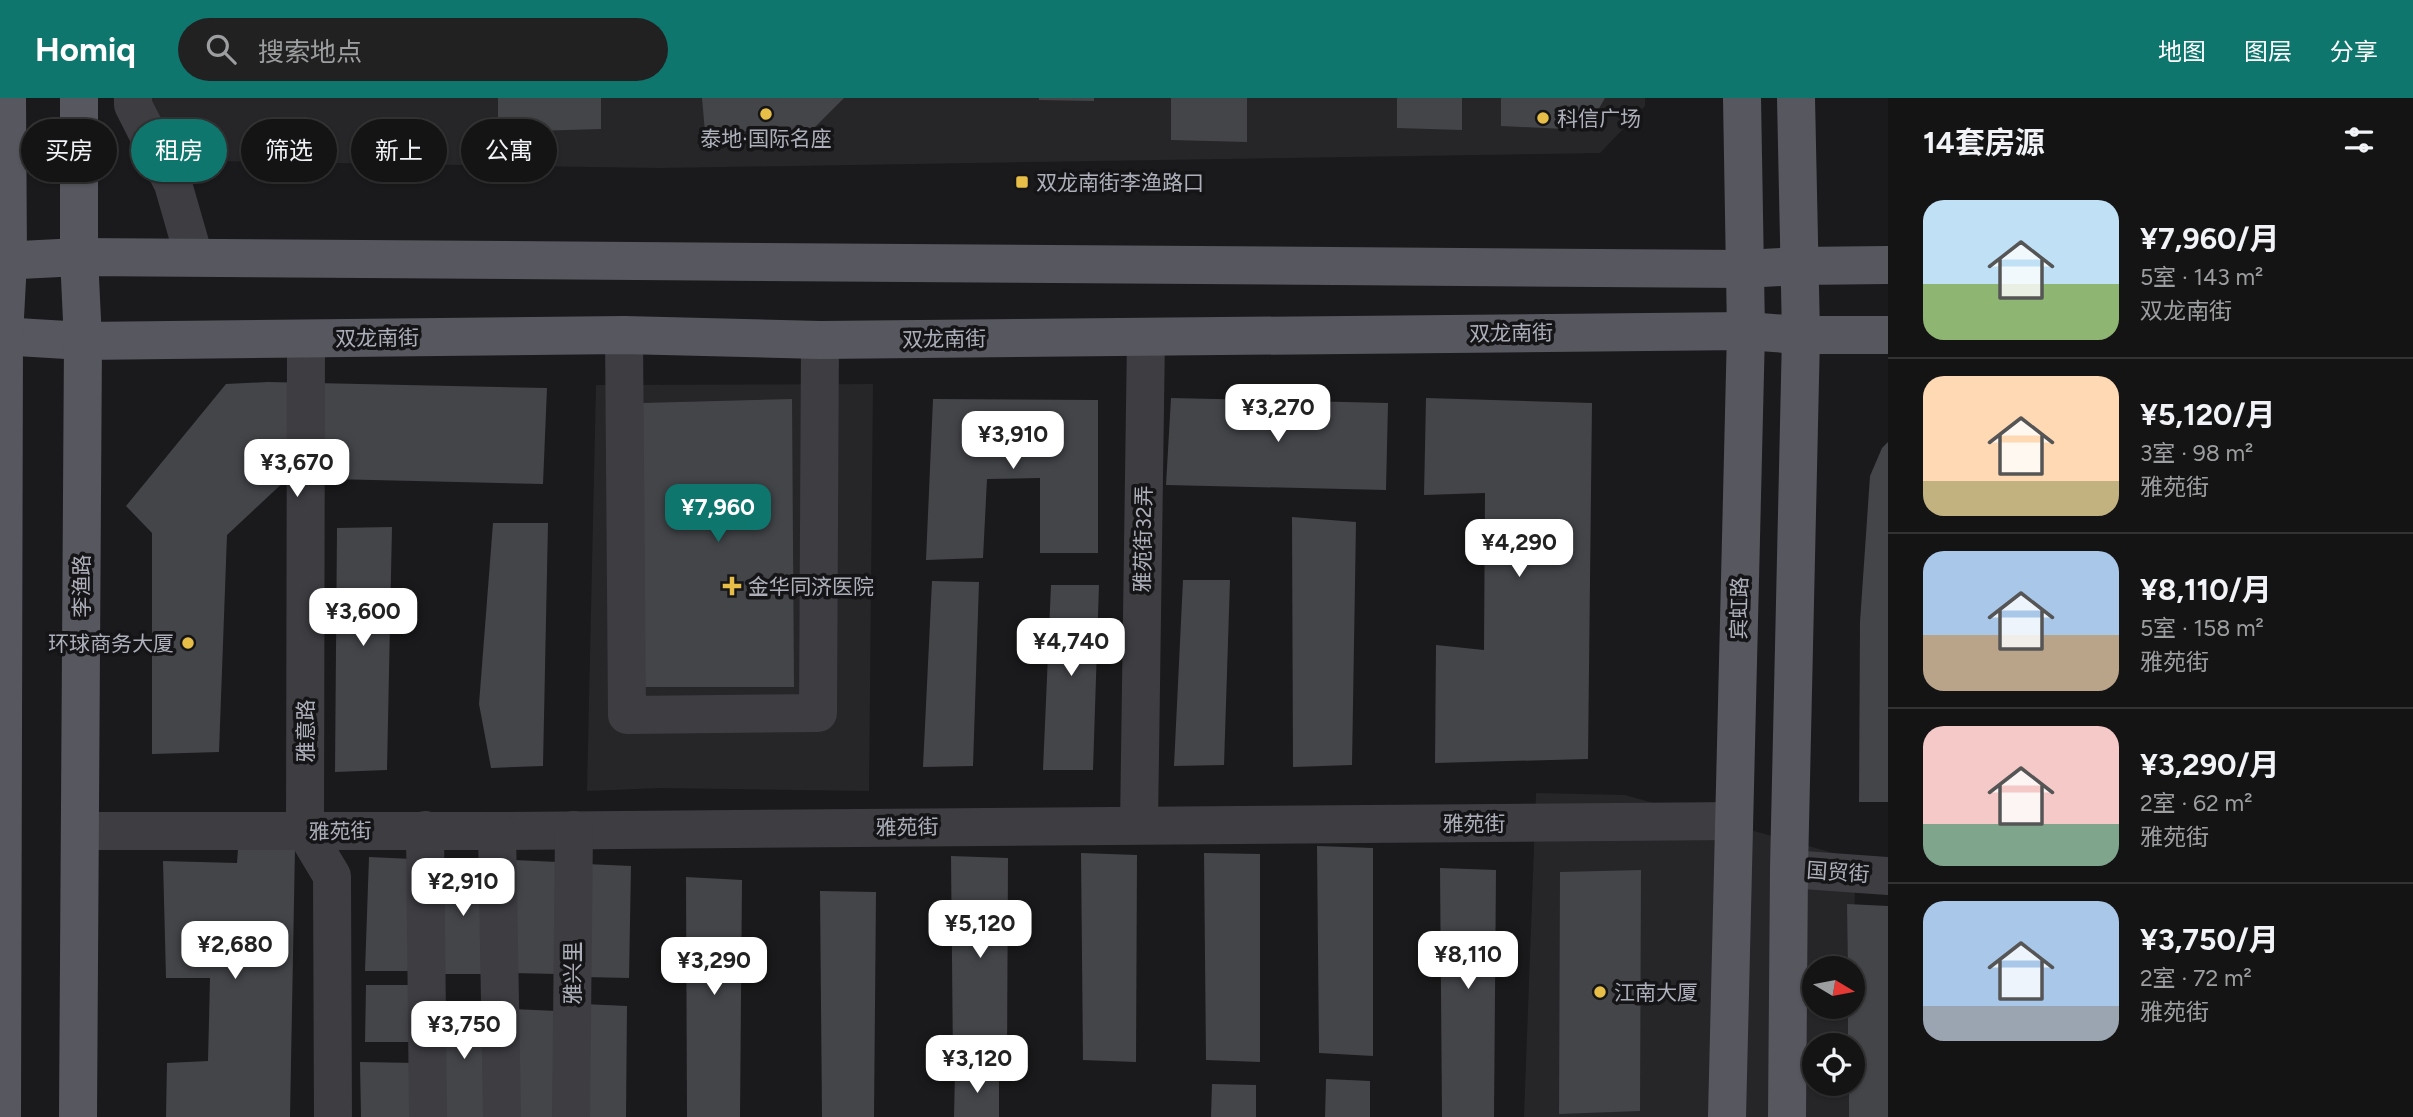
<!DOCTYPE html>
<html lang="zh">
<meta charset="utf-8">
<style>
:root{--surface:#141415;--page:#212122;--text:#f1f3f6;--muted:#9d9ea0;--line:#333334;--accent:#0f766e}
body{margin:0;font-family:Figtree,"Noto Sans SC",sans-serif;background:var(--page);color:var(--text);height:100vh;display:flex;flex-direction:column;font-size:26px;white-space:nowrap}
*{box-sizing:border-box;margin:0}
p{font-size:23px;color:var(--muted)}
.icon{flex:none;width:38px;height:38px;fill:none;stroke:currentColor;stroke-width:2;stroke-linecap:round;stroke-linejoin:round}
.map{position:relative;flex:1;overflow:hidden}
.side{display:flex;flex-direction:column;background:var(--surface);width:525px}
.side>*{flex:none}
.guide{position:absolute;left:21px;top:21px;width:665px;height:63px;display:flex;gap:14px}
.needle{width:46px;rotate:100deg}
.buttons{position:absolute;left:1802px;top:858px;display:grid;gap:14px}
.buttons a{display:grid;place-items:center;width:63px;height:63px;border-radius:50%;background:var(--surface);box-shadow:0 2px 5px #0004,0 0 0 2px var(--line);font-size:35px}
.price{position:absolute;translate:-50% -60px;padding:0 16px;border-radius:14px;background:#fff;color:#222;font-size:23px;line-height:46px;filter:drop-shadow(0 2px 4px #0008)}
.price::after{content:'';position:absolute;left:50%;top:42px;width:21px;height:16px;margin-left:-10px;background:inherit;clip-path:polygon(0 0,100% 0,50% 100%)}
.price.active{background:var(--accent);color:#fff}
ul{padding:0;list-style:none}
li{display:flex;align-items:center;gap:21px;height:175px;padding:0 35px}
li+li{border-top:2px solid var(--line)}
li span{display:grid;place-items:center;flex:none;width:196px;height:140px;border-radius:21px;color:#555}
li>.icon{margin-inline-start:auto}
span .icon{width:84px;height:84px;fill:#fffc;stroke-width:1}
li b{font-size:30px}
h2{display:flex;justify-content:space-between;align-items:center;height:84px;padding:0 35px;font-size:30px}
.pill{padding:0 24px;border-radius:32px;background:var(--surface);box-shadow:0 2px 5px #0004,0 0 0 2px var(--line);font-size:24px;line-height:63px}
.pill.active{background:var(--accent);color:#fff}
header{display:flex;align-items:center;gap:42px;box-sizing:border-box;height:98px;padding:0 35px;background:var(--accent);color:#fff}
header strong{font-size:33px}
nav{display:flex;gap:38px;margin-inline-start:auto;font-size:24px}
.search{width:490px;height:63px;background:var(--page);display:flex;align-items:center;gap:18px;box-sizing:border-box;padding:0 24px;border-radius:38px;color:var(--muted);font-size:26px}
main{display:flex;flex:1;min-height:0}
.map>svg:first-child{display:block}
</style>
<header>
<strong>Homiq</strong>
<div class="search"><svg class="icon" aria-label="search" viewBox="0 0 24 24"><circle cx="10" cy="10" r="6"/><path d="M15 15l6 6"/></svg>搜索地点</div>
<nav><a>地图</a><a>图层</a><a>分享</a></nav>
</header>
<main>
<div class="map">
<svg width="1888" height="1019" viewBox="0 0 1888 1019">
<rect width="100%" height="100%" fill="#1a1a1c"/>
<g fill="#262629" fill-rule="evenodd">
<polygon points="141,0 1645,0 1645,8 1600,55 661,70 207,63 150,28"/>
<polygon points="873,286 869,693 661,690 587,693 596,287"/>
<path d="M1536 695 1625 697 1855 761 1853 1019H1524ZM1815 870H1853V908H1815ZM1815 947H1853V985H1815Z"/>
</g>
<g fill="#444549">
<polygon points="498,0 601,0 601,31 498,34"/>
<polygon points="702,0 844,0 812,32 705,34"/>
<polygon points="1039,0 1094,0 1094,3 1039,2"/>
<polygon points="1171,0 1247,0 1247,44 1171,42"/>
<polygon points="1397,0 1462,0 1462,32 1397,30"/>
<polygon points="1501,0 1605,0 1598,12 1565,31 1501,28"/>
<polygon points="268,284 547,290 543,386 288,380 227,437 219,654 152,656 152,435 126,408 226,286"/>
<polygon points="1171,300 1388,305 1386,392 1166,387"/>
<polygon points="1426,300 1592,305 1588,661 1435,665 1436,547 1484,552 1485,395 1424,397"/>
<polygon points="792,301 794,589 644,589 642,305"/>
<polygon points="933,301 1098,302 1098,455 1040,455 1040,380 987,381 983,460 926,462"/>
<polygon points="1888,344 1888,704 1859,704 1860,524 1870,378 1882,350"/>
<polygon points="1292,419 1356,424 1352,667 1293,669"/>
<polygon points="493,425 548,425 543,668 491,670 479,606"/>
<polygon points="392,429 387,672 335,674 337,430"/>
<polygon points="1183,482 1230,482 1224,667 1174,668"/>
<polygon points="932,483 979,484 973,668 923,669"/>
<polygon points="1051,487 1099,487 1093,672 1043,672"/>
<polygon points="1317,748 1373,750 1373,958 1319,955"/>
<polygon points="295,749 290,1019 166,1019 167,965 208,963 210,880 166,880 163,763 237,765 238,751"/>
<polygon points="1081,755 1137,757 1136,964 1083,962"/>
<polygon points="1204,755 1260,756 1260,964 1206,962"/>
<polygon points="951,758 1008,760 1007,967 953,965"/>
<polygon points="369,759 413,761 411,873 365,873"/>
<polygon points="442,762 486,764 484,876 439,876"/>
<polygon points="514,762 558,764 557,876 511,875"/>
<polygon points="586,766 631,768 629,880 584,879"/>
<polygon points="1440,770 1496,772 1494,1019 1442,1019"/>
<polygon points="1641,772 1640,1013 1559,1016 1560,774"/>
<polygon points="686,779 742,782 740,1019 687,1019"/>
<polygon points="820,793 876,794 874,1019 822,1019"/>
<polygon points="1847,806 1888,808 1888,1019 1849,1019 1849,985 1853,985 1853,947 1848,947 1848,908 1853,908 1853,870 1848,870"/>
<polygon points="366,887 410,887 409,944 365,944"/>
<polygon points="486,906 486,1019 441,1019 442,907"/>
<polygon points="583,906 627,908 626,1019 580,1019"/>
<polygon points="513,911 557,913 556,1019 510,1019"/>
<polygon points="360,964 417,965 416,1019 361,1019"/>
<polygon points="955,974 999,976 999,1019 954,1019"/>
<polygon points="1326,981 1370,983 1370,1019 1325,1019"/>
<polygon points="1212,986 1256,987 1256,1019 1211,1019"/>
</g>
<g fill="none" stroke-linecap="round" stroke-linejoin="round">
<g stroke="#3d3d42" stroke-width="38">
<polyline points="133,0 133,7 173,86 194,159"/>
<polyline points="624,237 627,617 818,615 820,242"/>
<polyline points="306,241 305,733 332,778 333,1019"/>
<polyline points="1139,727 1146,239"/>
<polyline points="425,732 428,1019"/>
<polyline points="80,733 497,733 1734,723"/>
<polyline points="497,733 502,1019"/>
<polyline points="1789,771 1888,778"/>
<polyline points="571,1019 574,732"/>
</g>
<g stroke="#57585f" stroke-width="38">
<polyline points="0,163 79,159 1745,171 1798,168 1888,167"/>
<polyline points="0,238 83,243 624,237 820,242 1746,233 1801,237 1888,237"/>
<polyline points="2,1019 4,238 8,163 7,0"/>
<polyline points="78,1019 83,243 79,159 79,0"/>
<polyline points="1727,1019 1746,233 1742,0"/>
<polyline points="1787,1019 1789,771 1801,237 1796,0"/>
</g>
</g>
<g fill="#e6be48" stroke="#151517" stroke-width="2.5">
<circle cx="766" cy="16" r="7"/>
<circle cx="1543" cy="20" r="7"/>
<rect x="1015" y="77" width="14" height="14" rx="3.5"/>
<path d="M728.5 477.5h7v7h7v7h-7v7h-7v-7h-7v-7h7z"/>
<circle cx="188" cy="545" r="7"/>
<circle cx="1600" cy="894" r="7"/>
</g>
<g text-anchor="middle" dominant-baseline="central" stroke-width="7" stroke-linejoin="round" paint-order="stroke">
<g font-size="21" fill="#adb0ba" stroke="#151517" text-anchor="start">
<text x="1557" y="20">科信广场</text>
<text x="766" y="40" text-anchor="middle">泰地·国际名座</text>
<text x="1036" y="84">双龙南街李渔路口</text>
<text x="748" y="488">金华同济医院</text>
<text x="174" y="545" text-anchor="end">环球商务大厦</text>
<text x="1614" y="894">江南大厦</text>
</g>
<g font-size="21" fill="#adb0ba" stroke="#151517">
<text transform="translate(1511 235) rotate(-1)">双龙南街</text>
<text transform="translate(377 240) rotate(-1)">双龙南街</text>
<text transform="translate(944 241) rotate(-1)">双龙南街</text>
<text transform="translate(1143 441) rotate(-89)">雅苑街32弄</text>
<text transform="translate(81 488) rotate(-90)">李渔路</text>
<text transform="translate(1739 510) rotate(-89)">宾虹路</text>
<text transform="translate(305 633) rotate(-90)">雅意路</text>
<text x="1474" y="725">雅苑街</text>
<text transform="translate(907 729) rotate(-1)">雅苑街</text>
<text transform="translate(340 733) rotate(-1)">雅苑街</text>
<text transform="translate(1838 774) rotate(4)">国贸街</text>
<text transform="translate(572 875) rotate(-90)">雅兴里</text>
</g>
</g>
</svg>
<div class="buttons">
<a><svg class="needle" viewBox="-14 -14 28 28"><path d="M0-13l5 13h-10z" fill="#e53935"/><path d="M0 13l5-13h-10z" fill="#9d9ea0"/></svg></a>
<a><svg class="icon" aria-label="locate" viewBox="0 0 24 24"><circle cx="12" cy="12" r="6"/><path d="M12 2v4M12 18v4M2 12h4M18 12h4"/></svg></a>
</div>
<b class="price" style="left:1278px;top:346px">¥3,270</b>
<b class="price" style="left:1013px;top:373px">¥3,910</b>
<b class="price" style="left:297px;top:401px">¥3,670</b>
<b class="price active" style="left:718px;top:446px">¥7,960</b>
<b class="price" style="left:1519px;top:481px">¥4,290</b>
<b class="price" style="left:363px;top:550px">¥3,600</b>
<b class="price" style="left:1071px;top:580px">¥4,740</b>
<b class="price" style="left:463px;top:820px">¥2,910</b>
<b class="price" style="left:980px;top:862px">¥5,120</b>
<b class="price" style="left:235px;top:883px">¥2,680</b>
<b class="price" style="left:1468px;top:893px">¥8,110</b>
<b class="price" style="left:714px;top:899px">¥3,290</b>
<b class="price" style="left:464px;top:963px">¥3,750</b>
<b class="price" style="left:977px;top:997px">¥3,120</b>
<div class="guide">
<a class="pill">买房</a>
<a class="pill active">租房</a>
<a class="pill">筛选</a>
<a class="pill">新上</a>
<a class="pill">公寓</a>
</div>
</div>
<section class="side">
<h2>14套房源<svg class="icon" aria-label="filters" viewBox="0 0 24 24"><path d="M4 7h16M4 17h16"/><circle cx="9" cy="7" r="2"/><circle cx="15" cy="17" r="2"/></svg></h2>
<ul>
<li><span style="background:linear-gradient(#bfe0f5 60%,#8fb573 0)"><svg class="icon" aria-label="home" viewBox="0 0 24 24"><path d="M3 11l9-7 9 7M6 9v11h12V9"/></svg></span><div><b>¥7,960/月</b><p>5室 · 143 m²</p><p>双龙南街</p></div></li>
<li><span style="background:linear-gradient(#ffd9b3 75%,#c2b280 0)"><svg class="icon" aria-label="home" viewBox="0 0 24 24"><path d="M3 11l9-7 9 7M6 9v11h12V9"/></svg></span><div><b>¥5,120/月</b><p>3室 · 98 m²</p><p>雅苑街</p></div></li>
<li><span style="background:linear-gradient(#a9c7e8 60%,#b9a48a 0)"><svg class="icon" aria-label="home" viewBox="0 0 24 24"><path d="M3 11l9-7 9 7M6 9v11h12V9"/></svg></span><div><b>¥8,110/月</b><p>5室 · 158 m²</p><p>雅苑街</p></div></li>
<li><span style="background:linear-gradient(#f6c9c9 70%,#7fa58c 0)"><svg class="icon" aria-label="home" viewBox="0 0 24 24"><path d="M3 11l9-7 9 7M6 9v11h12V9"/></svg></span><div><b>¥3,290/月</b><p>2室 · 62 m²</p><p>雅苑街</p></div></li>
<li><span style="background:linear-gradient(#a9c7e8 75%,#9aa5b1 0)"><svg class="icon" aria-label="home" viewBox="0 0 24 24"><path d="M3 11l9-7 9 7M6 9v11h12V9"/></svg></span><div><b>¥3,750/月</b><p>2室 · 72 m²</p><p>雅苑街</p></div></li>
</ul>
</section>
</main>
